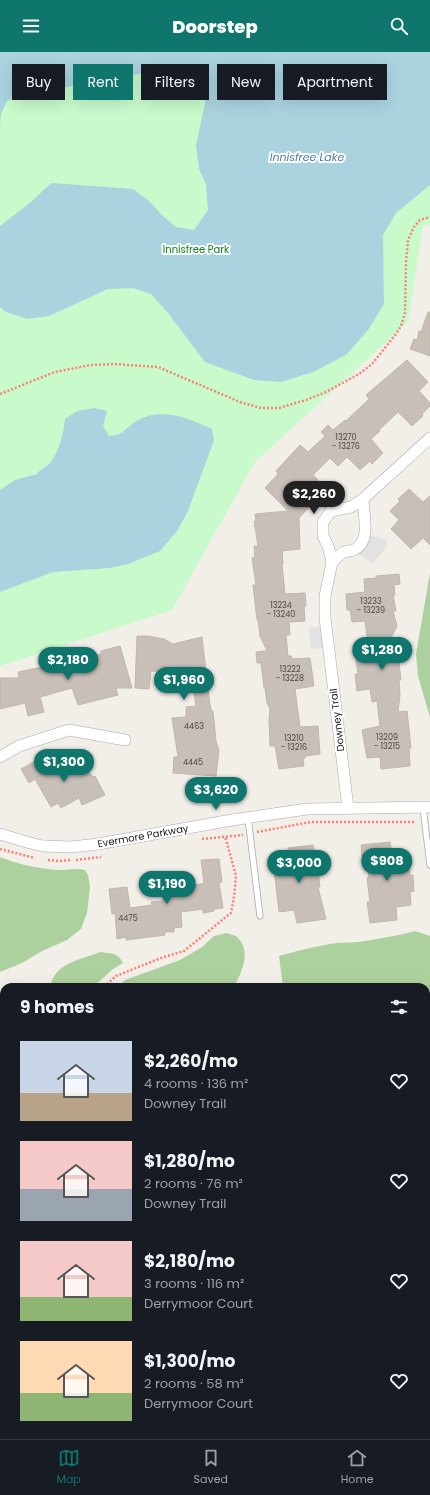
<!DOCTYPE html>
<meta charset="utf-8">
<style>
:root{--surface:#171b24;--page:#242831;--text:#f1f3f6;--muted:#9ea1a6;--line:#363941;--accent:#0f766e}
body{margin:0;font-family:Poppins,sans-serif;background:var(--page);color:var(--text);height:100vh;display:flex;flex-direction:column;font-size:15px;white-space:nowrap}
*{box-sizing:border-box;margin:0}
p{font-size:13px;color:var(--muted)}
.icon{flex:none;width:22px;height:22px;fill:none;stroke:currentColor;stroke-width:2;stroke-linecap:round;stroke-linejoin:round}
.map{position:relative;flex:1;overflow:hidden}
.drawer{position:absolute;left:0px;top:931px;width:430px;height:456px;display:flex;flex-direction:column;background:var(--surface);border-radius:12px 12px 0 0;box-shadow:0 4px 16px #0002}
.drawer>*{flex:none}
.guide{position:absolute;left:12px;top:12px;width:406px;height:36px;display:flex;gap:8px}
.price{position:absolute;translate:-50% -34px;padding:0 9px;border-radius:14px;background:var(--accent);color:#fff;font-size:13px;line-height:26px;filter:drop-shadow(0 1px 2px #0008)}
.price::after{content:'';position:absolute;left:50%;top:24px;width:12px;height:9px;margin-left:-6px;background:inherit;clip-path:polygon(0 0,100% 0,50% 100%)}
.price.on{background:#222;color:#fff}
ul{padding:0;list-style:none}
li{display:flex;align-items:center;gap:12px;height:100px;padding:0 20px}
li span{display:grid;place-items:center;flex:none;width:112px;height:80px;border-radius:0px;color:#555}
li>.icon{margin-inline-start:auto}
span .icon{width:48px;height:48px;fill:#fffc;stroke-width:1}
li b{font-size:17px}
h2{display:flex;justify-content:space-between;align-items:center;height:48px;padding:0 20px;font-size:17px}
.chip{padding:0 14px;border-radius:0px;background:var(--surface);box-shadow:0 4px 16px #0002;font-size:14px;line-height:36px}
.chip.on{background:var(--accent);color:#fff}
header{display:flex;justify-content:space-between;align-items:center;height:52px;padding:0 20px;background:var(--accent);color:#fff;font-size:18px;font-weight:800}
.dock{display:flex;justify-content:space-around;align-items:center;height:56px;border-top:1px solid var(--line);background:var(--surface);font-size:11px;color:var(--muted)}
.dock a{display:grid;justify-items:center;gap:2px}
.dock .on{color:var(--accent)}
.map>svg:first-child{display:block}
</style>
<header><svg class="icon" aria-label="menu" viewBox="0 0 24 24"><path d="M4 6h16M4 12h16M4 18h16"/></svg>Doorstep<svg class="icon" aria-label="search" viewBox="0 0 24 24"><circle cx="10" cy="10" r="6"/><path d="M15 15l6 6"/></svg></header>
<div class="map">
<svg width="430" height="1387" viewBox="0 0 430 1387">
<rect width="100%" height="100%" fill="#f2efe9"/>
<polygon fill="#e0dfdf" points="430,1279 430,1387 0,1387 0,1334 4,1383 426,1383 426,1280"/>
<g fill="#add19e">
<polygon points="430,521 430,665 418,624 416,602"/>
<path d="M0 805C16 812 45 818 63 818 70 818 77 816 85 818L88 823 90 835 87 861 81 877 67 888 42 899 22 911 0 920Z"/>
<path d="M415 879 430 884V1045L426 1044V935H283L279 904C296 899 313 895 330 892 339 890 349 891 358 890 377 887 397 884 415 879Z"/>
<path d="M226 881C229 882 235 883 237 885 252 899 242 920 234 935H117L125 928 180 908 202 895 214 884Z"/>
<path d="M100 900C111 902 118 900 123 911L113 917 93 935H50C55 910 81 908 100 900Z"/>
<polygon points="430,1267 430,1335 426,1334 426,1269"/>
<polygon points="0,1313 4,1314 4,1383 336,1383 338,1387 0,1387"/>
</g>
<polygon fill="#c8facc" points="0,0 430,0 430,172 423,174 408,270 255,410 172,558 0,614"/>
<g fill="#e2e2e2">
<polygon points="365,482 387,488 385,497 372,512 353,498"/>
<polygon points="326,574 328,595 311,597 309,576"/>
</g>
<g fill="#aad3df">
<polygon points="0,0 430,0 430,133 396,161 383,183 384,252 368,278 346,303 313,320 281,330 254,328 205,310 168,261 151,242 133,236 108,237 49,264 28,267 6,260 0,255 0,174 31,150 51,131 133,137 148,148 163,164 176,175 194,178 208,158 206,132 199,117 196,93 209,33 198,22 165,26 140,22 107,25 50,39 26,41 7,49 1,62 0,73"/>
<path d="M94 356 107 359 103 374 109 384C113 383 118 383 121 381 127 377 132 371 138 368 164 355 189 367 212 377L214 388 188 459 177 479 160 499 128 512 109 516 53 520 0 540V438L15 428 37 422C41 416 47 415 51 410 59 399 64 380 65 367L77 359Z"/>
</g>
<g fill="#c7bfb8" stroke="#c4b6ab">
<polygon points="428,260 430,260 430,304 410,297 414,287 417,288 419,279 421,280"/>
<polygon points="407,308 428,330 419,339 430,351 430,354 422,362 423,364 412,374 398,360 379,378 380,379 371,387 383,401 372,412 370,409 360,418 347,405 338,414 330,406 313,423 323,433 313,443 317,447 299,466 300,497 282,499 283,512 282,512 285,542 305,541 306,554 304,554 305,569 289,570 290,583 286,583 288,604 291,604 292,607 310,606 314,634 295,637 300,675 318,674 320,702 305,704 305,706 303,707 304,714 279,717 275,694 270,694 269,669 270,657 267,651 265,636 264,636 261,611 257,611 256,600 267,599 260,584 258,568 257,568 253,533 256,533 252,506 255,505 254,494 258,494 254,469 256,469 255,462 288,459 265,436 278,422 276,419 300,393 308,400 325,384 321,380 328,373 333,378 345,368 346,369 369,347 366,343"/>
<polygon points="409,437 423,450 430,444 430,493 423,486 411,497 391,477 399,468 390,459 400,449 398,447"/>
<polygon points="399,522 400,532 394,533 395,543 393,543 396,559 393,559 397,574 388,592 398,591 399,602 398,602 401,628 399,628 400,643 398,660 407,659 411,696 409,696 410,714 381,717 380,705 367,706 362,678 380,674 377,649 372,650 370,637 357,639 355,622 358,622 356,609 370,607 365,569 352,570 350,558 347,558 346,542 365,540 364,527 376,526 376,524"/>
<polygon points="137,584 147,584 164,587 173,592 202,585 210,653 212,660 213,659 216,689 219,698 216,724 173,721 174,705 178,705 172,666 186,665 186,655 196,654 190,618 179,620 151,619 149,637 135,636"/>
<polygon points="120,594 132,636 116,636 118,643 78,653 72,636 40,645 44,660 28,664 25,651 0,657 0,626 19,626 18,620 47,614 54,609 79,601 80,607 101,602 101,599"/>
<polygon points="72,704 81,721 84,719 86,723 90,721 93,725 95,724 105,743 82,753 79,746 61,756 58,751 51,755 35,727 29,731 21,717 39,707 45,717"/>
<polygon points="390,790 392,802 408,801 410,823 413,823 414,839 410,840 411,853 396,855 397,868 370,871 367,850 370,850 367,826 369,825 366,804 362,804 361,793"/>
<polygon points="313,793 314,799 316,799 320,835 318,835 326,867 297,871 294,858 279,860 273,808 287,806 287,803 289,803 288,796"/>
<polygon points="219,807 222,830 219,831 223,856 214,857 214,859 203,861 203,857 181,860 182,875 174,876 174,880 165,880 165,883 126,888 126,885 117,887 115,861 112,862 109,837 127,835 130,856 152,853 151,850 163,849 162,828 180,826 181,837 204,831 201,808"/>
</g>
<g fill="none" stroke-linecap="round" stroke-linejoin="round">
<g stroke="#a9a9a9" stroke-width="7">
<g id="service">
<polyline points="423,755 430,813"/>
<polyline points="248,766 260,864"/>
</g>
</g>
<g stroke="#a9a9a9" stroke-width="12">
<g id="minor">
<path d="M332 510C336 507 340 502 344 500 347 499 351 499 354 498 372 489 363 463 363 447"/>
<polyline points="0,705 19,694 69,678 125,688"/>
<polyline points="348,756 325,566 325,544 332,510 328,494 323,484 323,470 331,459 351,455 363,447 430,386"/>
<polyline points="0,782 30,791 43,794 71,795 98,792 232,768 307,757 430,755"/>
<polyline points="426,1143 430,1142"/>
<polyline points="0,1176 4,1177"/>
</g>
</g>
<g stroke="#fa8072" stroke-width="2.5" stroke-dasharray="2 2" stroke-linecap="butt">
<polyline points="0,342 55,320 91,313 114,312 158,315 240,350 261,356 279,356 306,348 326,340 359,322 372,312 396,282 401,274 405,261 406,210 408,188 414,175 420,168 430,165"/>
<polyline points="257,780 311,770 416,770"/>
<polyline points="202,787 243,783"/>
<polyline points="0,797 35,806"/>
<polyline points="48,808 59,809 71,808"/>
<polyline points="76,808 101,805"/>
<polyline points="104,935 116,924 161,906 184,899 231,861 234,845 236,824 225,784"/>
</g>
<use href="#service" stroke="#fff" stroke-width="5.5"/>
<use href="#minor" stroke="#fff" stroke-width="11"/>
</g>
<g text-anchor="middle" dominant-baseline="central" stroke-width="4" stroke-linejoin="round" paint-order="stroke">
<g font-size="8" fill="#4b4948">
<text x="346" y="385">13270<tspan x="346" dy="9">- 13276</tspan></text>
<text x="371" y="549">13233<tspan x="371" dy="9">- 13239</tspan></text>
<text x="281" y="553">13234<tspan x="281" dy="9">- 13240</tspan></text>
<text x="290" y="617">13222<tspan x="290" dy="9">- 13228</tspan></text>
<text x="194" y="674">4463</text>
<text x="387" y="685">13209<tspan x="387" dy="9">- 13215</tspan></text>
<text x="294" y="686">13210<tspan x="294" dy="9">- 13216</tspan></text>
<text x="193" y="710">4445</text>
<text x="128" y="866">4475</text>
</g>
<g font-size="10" fill="#0c8416" stroke="#fff">
<text x="196" y="197">Innisfree Park</text>
</g>
<g font-size="10" fill="#222" stroke="#fff">
<text transform="translate(337 668) rotate(-97)">Downey Trail</text>
<text transform="translate(143 784) rotate(-10)">Evermore Parkway</text>
</g>
<g font-size="11" font-style="italic" fill="#4a7aab" stroke="#fff">
<text x="307" y="105">Innisfree Lake</text>
</g>
</g>
</svg>
<b class="price on" style="left:314px;top:463px">$2,260</b>
<b class="price" style="left:382px;top:619px">$1,280</b>
<b class="price" style="left:68px;top:629px">$2,180</b>
<b class="price" style="left:184px;top:649px">$1,960</b>
<b class="price" style="left:64px;top:731px">$1,300</b>
<b class="price" style="left:216px;top:759px">$3,620</b>
<b class="price" style="left:387px;top:830px">$908</b>
<b class="price" style="left:299px;top:832px">$3,000</b>
<b class="price" style="left:167px;top:853px">$1,190</b>
<div class="guide">
<a class="chip">Buy</a>
<a class="chip on">Rent</a>
<a class="chip">Filters</a>
<a class="chip">New</a>
<a class="chip">Apartment</a>
</div>
<section class="drawer">
<h2>9 homes<svg class="icon" aria-label="filters" viewBox="0 0 24 24"><path d="M4 7h16M4 17h16"/><circle cx="9" cy="7" r="2"/><circle cx="15" cy="17" r="2"/></svg></h2>
<ul>
<li><span style="background:linear-gradient(#c9d6e8 65%,#b9a48a 0)"><svg class="icon" aria-label="home" viewBox="0 0 24 24"><path d="M3 11l9-7 9 7M6 9v11h12V9"/></svg></span><div><b>$2,260/mo</b><p>4 rooms · 136 m²</p><p>Downey Trail</p></div><svg class="icon" aria-label="heart" viewBox="0 0 24 24"><path d="M12 20l-8-8c-3-5 5-10 8-4 3-6 11-1 8 4z"/></svg></li>
<li><span style="background:linear-gradient(#f6c9c9 60%,#9aa5b1 0)"><svg class="icon" aria-label="home" viewBox="0 0 24 24"><path d="M3 11l9-7 9 7M6 9v11h12V9"/></svg></span><div><b>$1,280/mo</b><p>2 rooms · 76 m²</p><p>Downey Trail</p></div><svg class="icon" aria-label="heart" viewBox="0 0 24 24"><path d="M12 20l-8-8c-3-5 5-10 8-4 3-6 11-1 8 4z"/></svg></li>
<li><span style="background:linear-gradient(#f6c9c9 70%,#8fb573 0)"><svg class="icon" aria-label="home" viewBox="0 0 24 24"><path d="M3 11l9-7 9 7M6 9v11h12V9"/></svg></span><div><b>$2,180/mo</b><p>3 rooms · 116 m²</p><p>Derrymoor Court</p></div><svg class="icon" aria-label="heart" viewBox="0 0 24 24"><path d="M12 20l-8-8c-3-5 5-10 8-4 3-6 11-1 8 4z"/></svg></li>
<li><span style="background:linear-gradient(#ffd9b3 65%,#8fb573 0)"><svg class="icon" aria-label="home" viewBox="0 0 24 24"><path d="M3 11l9-7 9 7M6 9v11h12V9"/></svg></span><div><b>$1,300/mo</b><p>2 rooms · 58 m²</p><p>Derrymoor Court</p></div><svg class="icon" aria-label="heart" viewBox="0 0 24 24"><path d="M12 20l-8-8c-3-5 5-10 8-4 3-6 11-1 8 4z"/></svg></li>
</ul>
</section>
</div>
<nav class="dock">
<a class="on"><svg class="icon" aria-label="map" viewBox="0 0 24 24"><path d="M3 6l6-2 6 2 6-2v14l-6 2-6-2-6 2zM9 4v14M15 6v14"/></svg>Map</a>
<a><svg class="icon" aria-label="saved" viewBox="0 0 24 24"><path d="M7 4h10v16l-5-4-5 4z"/></svg>Saved</a>
<a><svg class="icon" aria-label="home" viewBox="0 0 24 24"><path d="M3 11l9-7 9 7M6 9v11h12V9"/></svg>Home</a>
</nav>
